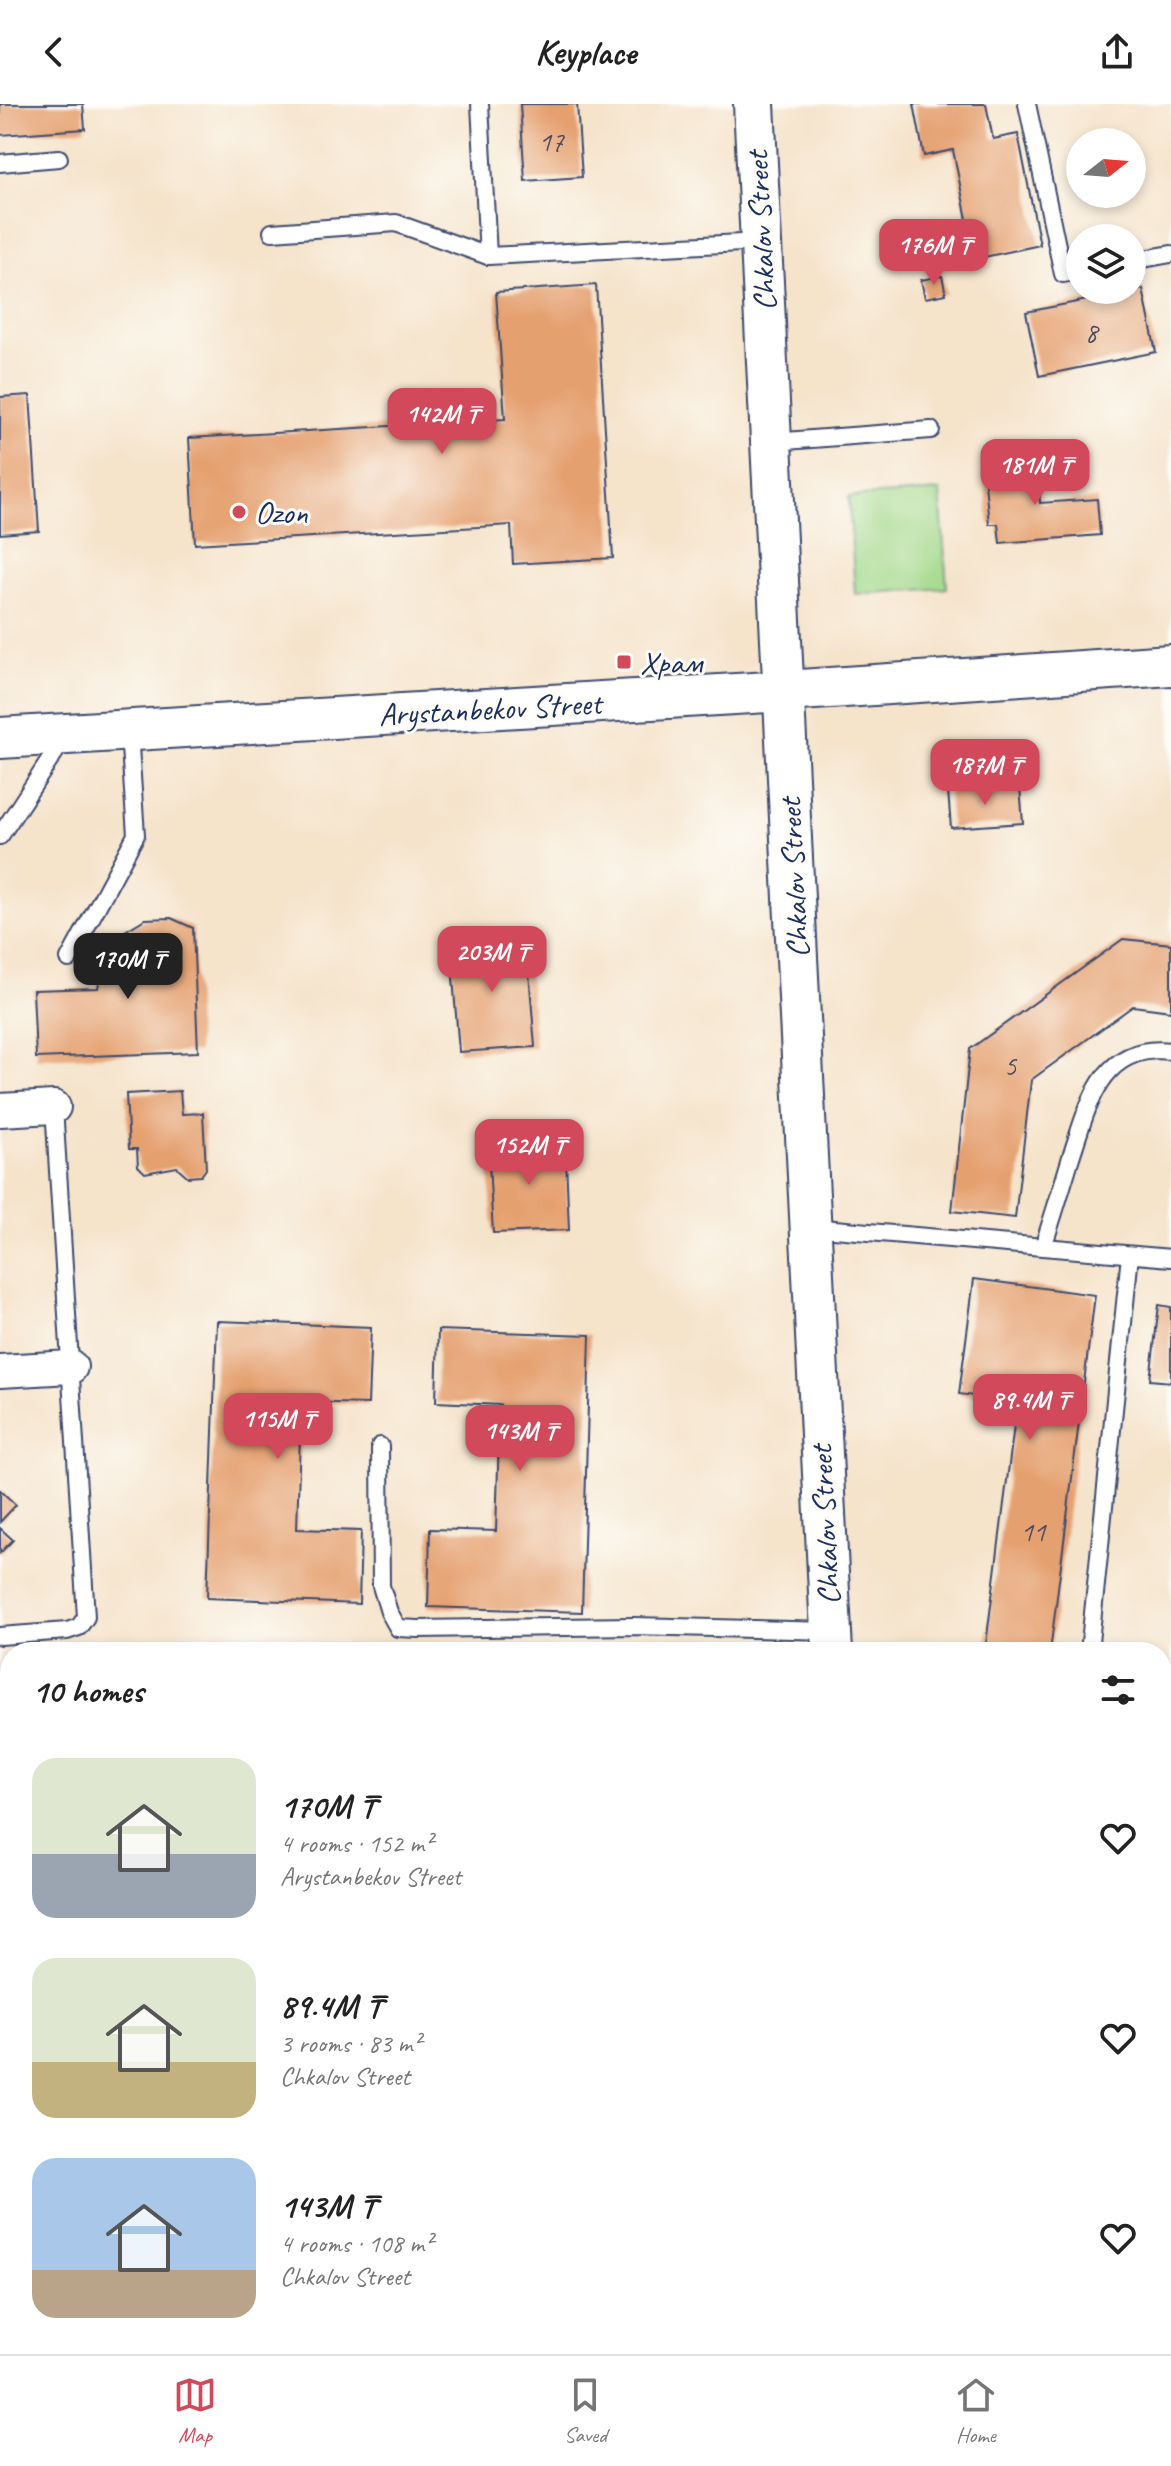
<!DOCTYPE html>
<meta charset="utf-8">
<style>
:root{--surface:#fff;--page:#f6f6f6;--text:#222;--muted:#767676;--line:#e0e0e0;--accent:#d1495b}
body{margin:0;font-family:Caveat,sans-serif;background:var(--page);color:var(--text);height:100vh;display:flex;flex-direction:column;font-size:30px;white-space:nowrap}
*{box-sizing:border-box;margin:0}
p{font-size:26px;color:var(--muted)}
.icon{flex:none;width:44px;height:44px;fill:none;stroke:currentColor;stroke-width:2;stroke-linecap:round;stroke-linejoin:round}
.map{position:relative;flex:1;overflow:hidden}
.side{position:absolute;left:0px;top:1538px;width:1172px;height:712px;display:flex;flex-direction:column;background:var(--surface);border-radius:32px 32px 0 0;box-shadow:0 4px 12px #0003}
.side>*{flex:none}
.needle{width:52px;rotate:73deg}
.fabs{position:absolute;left:1066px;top:24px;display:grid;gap:16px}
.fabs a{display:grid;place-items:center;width:80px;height:80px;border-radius:50%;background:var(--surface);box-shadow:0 4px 12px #0003;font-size:40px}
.price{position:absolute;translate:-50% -68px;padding:0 18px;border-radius:16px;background:var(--accent);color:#fff;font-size:26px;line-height:52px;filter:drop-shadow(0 2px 4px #0008)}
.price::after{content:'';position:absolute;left:50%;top:48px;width:24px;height:18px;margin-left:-12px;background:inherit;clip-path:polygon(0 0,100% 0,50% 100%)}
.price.active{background:#222;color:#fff}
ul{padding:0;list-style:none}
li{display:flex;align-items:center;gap:24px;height:200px;padding:0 32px}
li span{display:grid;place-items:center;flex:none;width:224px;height:160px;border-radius:24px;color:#555}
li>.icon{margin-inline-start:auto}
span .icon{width:96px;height:96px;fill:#fffc;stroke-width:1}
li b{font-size:34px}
h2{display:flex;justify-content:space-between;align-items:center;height:96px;padding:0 32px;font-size:34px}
header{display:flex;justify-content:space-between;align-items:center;height:104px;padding:0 32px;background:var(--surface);font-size:36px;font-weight:600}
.dock{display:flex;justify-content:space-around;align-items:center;height:112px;border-top:2px solid var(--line);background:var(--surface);font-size:22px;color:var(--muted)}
.dock a{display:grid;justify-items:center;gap:4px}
.dock .active{color:var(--accent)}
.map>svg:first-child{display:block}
</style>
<header><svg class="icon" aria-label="back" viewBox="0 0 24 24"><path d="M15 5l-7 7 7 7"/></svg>Keyplace<svg class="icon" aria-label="share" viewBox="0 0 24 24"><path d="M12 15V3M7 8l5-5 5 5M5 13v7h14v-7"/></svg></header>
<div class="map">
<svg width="1171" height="2250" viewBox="0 0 1171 2250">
<rect width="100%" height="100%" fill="#fdfcf7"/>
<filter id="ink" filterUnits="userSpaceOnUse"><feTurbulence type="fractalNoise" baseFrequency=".0125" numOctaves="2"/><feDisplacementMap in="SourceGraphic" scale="16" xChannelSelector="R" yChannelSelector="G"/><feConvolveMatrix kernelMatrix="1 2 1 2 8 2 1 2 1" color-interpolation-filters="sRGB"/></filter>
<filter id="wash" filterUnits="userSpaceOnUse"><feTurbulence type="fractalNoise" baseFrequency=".006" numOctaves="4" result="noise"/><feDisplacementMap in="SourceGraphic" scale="32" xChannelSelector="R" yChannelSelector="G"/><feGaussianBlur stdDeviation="1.8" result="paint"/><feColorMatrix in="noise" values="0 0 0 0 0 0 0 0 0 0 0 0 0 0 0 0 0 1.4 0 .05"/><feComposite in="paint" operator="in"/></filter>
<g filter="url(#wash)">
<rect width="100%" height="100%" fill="#f5e3ca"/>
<polygon fill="#a2d889" stroke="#5e8474" stroke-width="2" points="940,387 947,484 855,490 849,393"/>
<g id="blocks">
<g fill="#e5a06f">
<polygon points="0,0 83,0 85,25 0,31"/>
<polygon points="520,0 577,0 582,73 525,77"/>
<polygon points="914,0 986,0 993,35 1018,30 1040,141 975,155 953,46 924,52"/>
<polygon points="942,172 946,190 925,194 921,176"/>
<polygon points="596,181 613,454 513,460 511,421 195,440 189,334 505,315 496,188"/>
<polygon points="1143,185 1156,248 1039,272 1026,208"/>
<polygon points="30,291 39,427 0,430 0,293"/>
<polygon points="1036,352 1040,399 1097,395 1100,431 1000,439 998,420 989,420 985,379 1001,377 999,355"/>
<polygon points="1020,683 1023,719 951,724 948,687"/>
<polygon points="171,814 193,824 198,948 36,954 33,886 98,884 101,868 112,858 126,855 125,827 145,815"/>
<polygon points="526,831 535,943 459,948 450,836"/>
<polygon points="1123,835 1171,840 1171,907 1133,902 1031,976 1015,1114 952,1107 970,945"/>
<polygon points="180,987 182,1010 203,1009 206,1065 201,1072 188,1073 177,1063 145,1069 138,1062 137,1045 129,1045 126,990"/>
<polygon points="550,1027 551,1057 566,1056 569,1126 493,1129 489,1060 507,1059 506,1029"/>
<polygon points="974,1175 1095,1191 1050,1548 985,1548 1017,1298 959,1290"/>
<polygon points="1159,1201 1171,1203 1171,1278 1150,1276"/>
<polygon points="217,1217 371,1223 368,1300 301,1298 297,1425 361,1427 359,1500 207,1494"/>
<polygon points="438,1226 590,1231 582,1508 428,1503 430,1425 496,1427 500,1301 436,1298"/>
<polygon points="0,1386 16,1401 0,1418"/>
<polygon points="0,1424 13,1436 0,1449"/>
<polygon points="224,1544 223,1548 162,1548 162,1545"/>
<polygon points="1162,1798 1171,1799 1171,1873 1162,1876"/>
<polygon points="0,2115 10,2116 10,2185 0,2184"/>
<polygon points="969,2240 1034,2240 1032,2250 968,2250"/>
</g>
</g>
</g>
<g filter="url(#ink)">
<use href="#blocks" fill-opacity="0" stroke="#3c4a6e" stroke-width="2"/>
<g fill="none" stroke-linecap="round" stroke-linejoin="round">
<g stroke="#3c4a6e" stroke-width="20">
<g id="service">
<polyline points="480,0 488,152"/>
<polyline points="1027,0 1063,170 1080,167"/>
<polyline points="0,59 59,54"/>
<polyline points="272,128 396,119 488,152 761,138"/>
<polyline points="1132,157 1171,150"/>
<polyline points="772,338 931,326"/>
<polyline points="0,732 65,633"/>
<polyline points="69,855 136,731 129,628"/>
<polyline points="811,1123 1171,1154"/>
<path d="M1043 1143C1053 1113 1062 1083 1071 1053 1088 1002 1101 938 1171 947"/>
<polyline points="380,1342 381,1482 389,1508 398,1524 418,1525 634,1522 830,1527"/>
<polyline points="0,1532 67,1527 79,1523 86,1513 54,1003"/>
<polyline points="1089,1548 1130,1151"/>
<polyline points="1162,1749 1171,1748"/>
<polyline points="0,1867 10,1867"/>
<polyline points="1162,1929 1171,1926"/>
<polyline points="0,2250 2,2250"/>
<polyline points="1080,2250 1081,2240"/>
</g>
</g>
<g stroke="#3c4a6e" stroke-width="36">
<g id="minor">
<polyline points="0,1006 54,1003"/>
<polyline points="0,1267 71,1263"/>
</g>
</g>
<g stroke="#3c4a6e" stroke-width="44">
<g id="tertiary">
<polyline points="754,0 832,1548"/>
<polyline points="0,634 785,587 1171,561"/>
<polyline points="836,2250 836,2240"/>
</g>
</g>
<use href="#service" stroke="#fff" stroke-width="16"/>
<use href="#minor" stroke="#fff" stroke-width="32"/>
<use href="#tertiary" stroke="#fff" stroke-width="40"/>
</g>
</g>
<g fill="#d1495b" stroke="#fdfcf7" stroke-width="3">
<circle cx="239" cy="408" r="8"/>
<rect x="616" y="550" width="16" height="16" rx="4"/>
</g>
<g text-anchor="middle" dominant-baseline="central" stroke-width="6" stroke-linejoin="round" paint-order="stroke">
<g font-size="28" fill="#4e4b62">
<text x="551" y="37">17</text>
<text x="1091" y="228">8</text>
<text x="1010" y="961">5</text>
<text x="1033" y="1427">11</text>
</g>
<g font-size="32" fill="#1b2f5e" stroke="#fdfcf7">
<text transform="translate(761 127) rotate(-93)">Chkalov Street</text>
<text transform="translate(490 605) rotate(-3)">Arystanbekov Street</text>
<text transform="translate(794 774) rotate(-93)">Chkalov Street</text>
<text transform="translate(825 1421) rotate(-93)">Chkalov Street</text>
</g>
<g font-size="32" fill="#1b2f5e" stroke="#fdfcf7" text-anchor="start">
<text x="255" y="408">Ozon</text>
<text x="640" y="558">Храм</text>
</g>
</g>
</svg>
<div class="fabs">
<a><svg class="needle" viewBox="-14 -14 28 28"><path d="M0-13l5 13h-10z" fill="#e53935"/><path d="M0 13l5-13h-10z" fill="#767676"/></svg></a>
<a><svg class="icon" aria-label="layers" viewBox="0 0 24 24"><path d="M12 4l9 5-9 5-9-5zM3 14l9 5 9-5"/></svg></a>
</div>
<b class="price" style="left:934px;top:183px">176M ₸</b>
<b class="price" style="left:442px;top:352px">142M ₸</b>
<b class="price" style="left:1035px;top:403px">181M ₸</b>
<b class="price" style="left:985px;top:703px">187M ₸</b>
<b class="price" style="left:492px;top:890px">203M ₸</b>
<b class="price active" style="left:128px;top:897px">170M ₸</b>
<b class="price" style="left:529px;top:1083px">152M ₸</b>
<b class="price" style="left:1030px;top:1338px">89.4M ₸</b>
<b class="price" style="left:278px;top:1357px">115M ₸</b>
<b class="price" style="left:520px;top:1369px">143M ₸</b>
<section class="side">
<h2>10 homes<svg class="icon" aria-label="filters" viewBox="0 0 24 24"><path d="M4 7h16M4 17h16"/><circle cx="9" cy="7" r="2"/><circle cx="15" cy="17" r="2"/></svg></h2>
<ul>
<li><span style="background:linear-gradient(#dfe7d0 60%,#9aa5b1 0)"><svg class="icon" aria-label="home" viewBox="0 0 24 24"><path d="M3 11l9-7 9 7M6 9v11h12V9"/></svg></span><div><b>170M ₸</b><p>4 rooms · 152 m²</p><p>Arystanbekov Street</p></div><svg class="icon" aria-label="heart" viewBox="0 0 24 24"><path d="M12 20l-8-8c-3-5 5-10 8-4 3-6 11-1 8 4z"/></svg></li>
<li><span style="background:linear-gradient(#dfe7d0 65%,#c2b280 0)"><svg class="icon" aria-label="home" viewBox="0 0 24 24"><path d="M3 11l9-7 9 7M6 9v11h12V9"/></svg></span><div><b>89.4M ₸</b><p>3 rooms · 83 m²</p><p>Chkalov Street</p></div><svg class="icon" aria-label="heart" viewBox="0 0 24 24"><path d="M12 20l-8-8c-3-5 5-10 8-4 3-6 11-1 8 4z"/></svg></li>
<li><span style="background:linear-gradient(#a9c7e8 70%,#b9a48a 0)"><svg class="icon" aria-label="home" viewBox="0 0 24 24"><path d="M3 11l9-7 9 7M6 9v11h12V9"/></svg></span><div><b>143M ₸</b><p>4 rooms · 108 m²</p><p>Chkalov Street</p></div><svg class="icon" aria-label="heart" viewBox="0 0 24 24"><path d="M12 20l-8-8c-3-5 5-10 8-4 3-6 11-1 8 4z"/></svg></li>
</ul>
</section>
</div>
<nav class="dock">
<a class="active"><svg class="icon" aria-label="map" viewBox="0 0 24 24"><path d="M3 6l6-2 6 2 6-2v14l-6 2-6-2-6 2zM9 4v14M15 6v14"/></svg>Map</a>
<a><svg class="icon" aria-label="saved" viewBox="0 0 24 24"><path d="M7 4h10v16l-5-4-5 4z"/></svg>Saved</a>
<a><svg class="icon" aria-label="home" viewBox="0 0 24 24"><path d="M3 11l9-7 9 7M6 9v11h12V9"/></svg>Home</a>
</nav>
